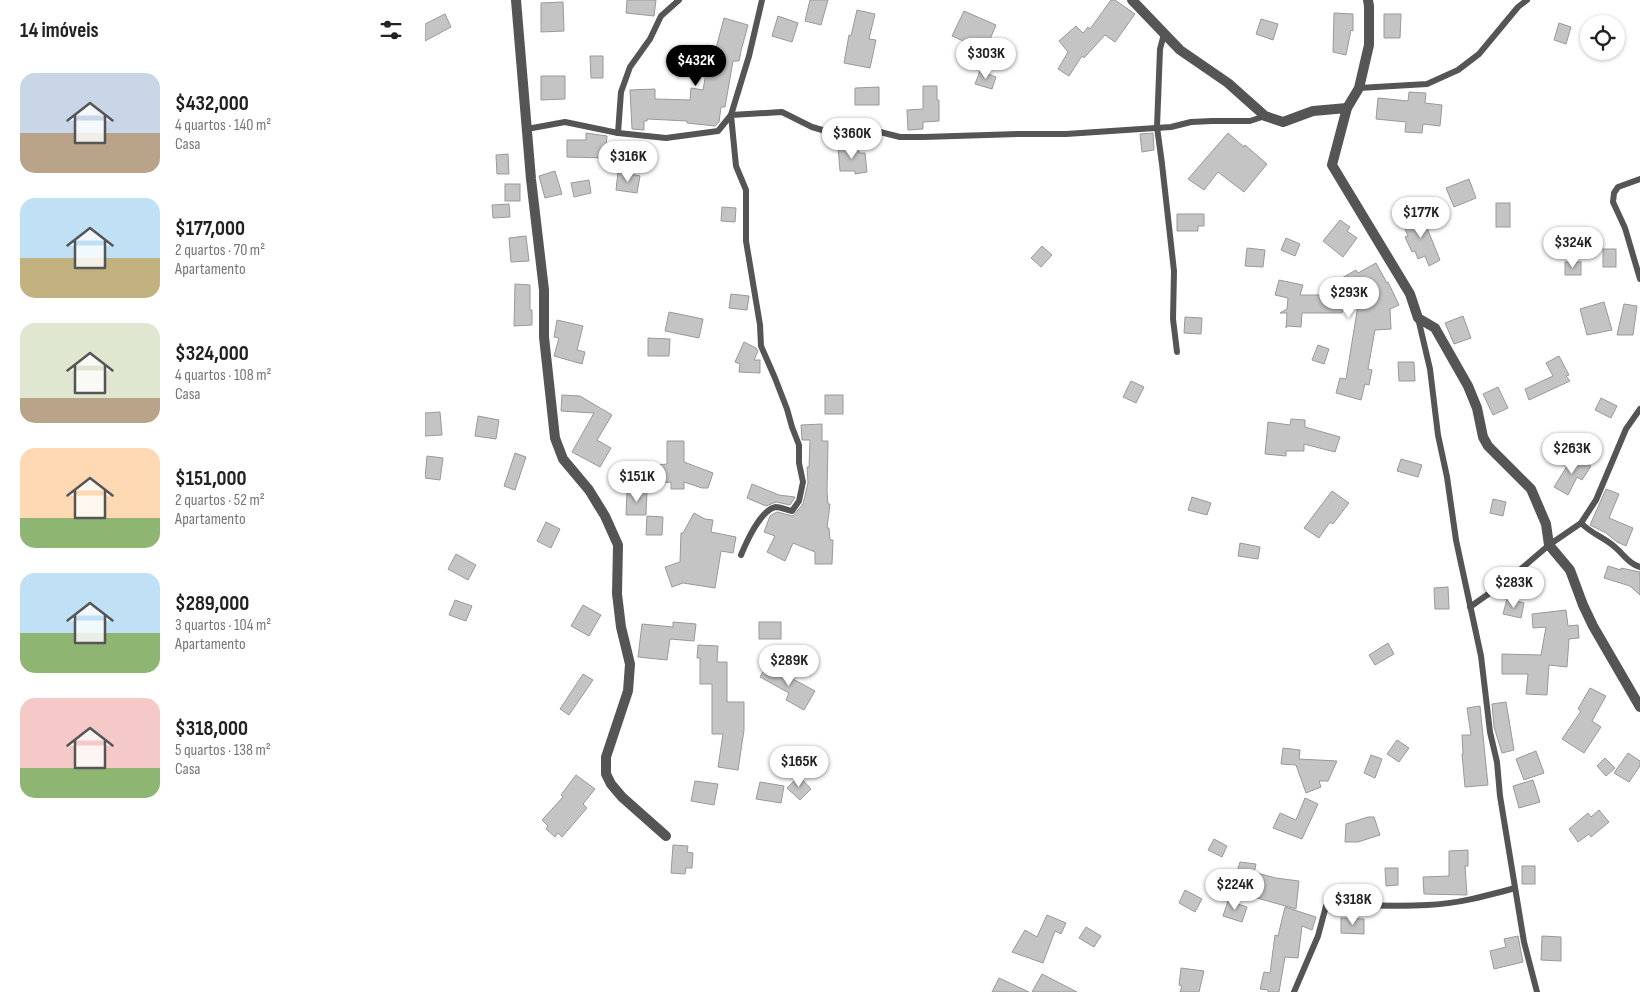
<!DOCTYPE html>
<html lang="pt">
<meta charset="utf-8">
<style>
:root{--surface:#fff;--page:#f6f6f6;--text:#222;--muted:#767676;--accent:#000}
body{margin:0;font-family:"Sofia Sans Condensed",sans-serif;background:var(--page);color:var(--text);height:100vh;display:flex;flex-direction:column;font-size:19px;white-space:nowrap}
*{box-sizing:border-box;margin:0}
p{font-size:16px;color:var(--muted)}
.icon{flex:none;width:28px;height:28px;fill:none;stroke:currentColor;stroke-width:2;stroke-linecap:round;stroke-linejoin:round}
.map{position:relative;flex:1;overflow:hidden}
.side{display:flex;flex-direction:column;background:var(--surface);width:425px}
.side>*{flex:none}
.fabs{position:absolute;left:1155px;top:15px;display:grid;gap:10px}
.fabs a{display:grid;place-items:center;width:45px;height:45px;border-radius:50%;background:var(--surface);box-shadow:0 1px 4px #0004;font-size:25px}
.price{position:absolute;translate:-50% -42px;padding:0 11px;border-radius:18px;background:#fff;color:#222;font-size:16px;line-height:32px;filter:drop-shadow(0 1px 2px #0008)}
.price::after{content:'';position:absolute;left:50%;top:30px;width:15px;height:11px;margin-left:-8px;background:inherit;clip-path:polygon(0 0,100% 0,50% 100%)}
.price.on{background:var(--accent);color:#fff}
ul{padding:0;list-style:none}
li{display:flex;align-items:center;gap:15px;height:125px;padding:0 20px}
li span{display:grid;place-items:center;flex:none;width:140px;height:100px;border-radius:15px;color:#555}
li>.icon{margin-inline-start:auto}
span .icon{width:60px;height:60px;fill:#fffc;stroke-width:1}
li b{font-size:21px}
h2{display:flex;justify-content:space-between;align-items:center;height:60px;padding:0 20px;font-size:21px}
main{display:flex;flex:1;min-height:0}
.map>svg:first-child{display:block}
</style>
<main>
<section class="side">
<h2>14 imóveis<svg class="icon" aria-label="filters" viewBox="0 0 24 24"><path d="M4 7h16M4 17h16"/><circle cx="9" cy="7" r="2"/><circle cx="15" cy="17" r="2"/></svg></h2>
<ul>
<li><span style="background:linear-gradient(#c9d6e8 60%,#b9a48a 0)"><svg class="icon" aria-label="home" viewBox="0 0 24 24"><path d="M3 11l9-7 9 7M6 9v11h12V9"/></svg></span><div><b>$432,000</b><p>4 quartos · 140 m²</p><p>Casa</p></div></li>
<li><span style="background:linear-gradient(#bfe0f5 60%,#c2b280 0)"><svg class="icon" aria-label="home" viewBox="0 0 24 24"><path d="M3 11l9-7 9 7M6 9v11h12V9"/></svg></span><div><b>$177,000</b><p>2 quartos · 70 m²</p><p>Apartamento</p></div></li>
<li><span style="background:linear-gradient(#dfe7d0 75%,#b9a48a 0)"><svg class="icon" aria-label="home" viewBox="0 0 24 24"><path d="M3 11l9-7 9 7M6 9v11h12V9"/></svg></span><div><b>$324,000</b><p>4 quartos · 108 m²</p><p>Casa</p></div></li>
<li><span style="background:linear-gradient(#ffd9b3 70%,#8fb573 0)"><svg class="icon" aria-label="home" viewBox="0 0 24 24"><path d="M3 11l9-7 9 7M6 9v11h12V9"/></svg></span><div><b>$151,000</b><p>2 quartos · 52 m²</p><p>Apartamento</p></div></li>
<li><span style="background:linear-gradient(#bfe0f5 60%,#8fb573 0)"><svg class="icon" aria-label="home" viewBox="0 0 24 24"><path d="M3 11l9-7 9 7M6 9v11h12V9"/></svg></span><div><b>$289,000</b><p>3 quartos · 104 m²</p><p>Apartamento</p></div></li>
<li><span style="background:linear-gradient(#f6c9c9 70%,#8fb573 0)"><svg class="icon" aria-label="home" viewBox="0 0 24 24"><path d="M3 11l9-7 9 7M6 9v11h12V9"/></svg></span><div><b>$318,000</b><p>5 quartos · 138 m²</p><p>Casa</p></div></li>
</ul>
</section>
<div class="map">
<svg width="1215" height="992" viewBox="0 0 1215 992">
<rect width="100%" height="100%" fill="#fff"/>
<g fill="#c4c4c4" stroke="#999">
<polygon points="202,0 231,0 229,16 201,13"/>
<polygon points="385,0 403,0 396,25 380,21"/>
<polygon points="686,0 690,0 710,14 690,42 680,35 659,58 657,56 644,76 633,69 643,52 634,41 651,26 658,33 663,27 665,29"/>
<polygon points="138,2 139,31 116,32 116,3"/>
<polygon points="432,10 450,14 444,39 451,40 445,68 419,63 424,35 426,36"/>
<polygon points="539,11 571,25 558,56 542,50 545,44 527,36"/>
<polygon points="909,13 928,14 928,31 926,30 921,55 908,52"/>
<polygon points="20,14 26,27 0,41 0,24"/>
<polygon points="959,14 976,14 975,38 959,38"/>
<polygon points="353,16 373,23 367,42 347,36"/>
<polygon points="299,18 323,25 316,51 314,61 308,61 300,107 296,107 294,122 290,126 262,123 262,121 222,119 222,121 219,121 219,130 207,129 205,90 230,89 230,99 265,100 266,88 278,90 281,73 286,74 289,48 291,48"/>
<polygon points="836,19 853,24 848,40 831,34"/>
<polygon points="1134,23 1146,27 1141,44 1129,40"/>
<polygon points="165,56 178,56 178,78 166,78"/>
<polygon points="555,71 571,77 567,89 550,84"/>
<polygon points="116,76 140,76 140,99 116,100"/>
<polygon points="498,86 512,86 512,100 514,100 514,121 498,122 498,129 483,130 482,110 498,109"/>
<polygon points="454,87 454,105 430,105 430,88"/>
<polygon points="984,92 1001,93 1000,103 1017,105 1015,126 998,124 997,133 980,132 981,122 951,119 953,98 983,101"/>
<polygon points="161,133 182,136 180,158 142,157 142,140 161,140"/>
<polygon points="728,133 729,150 717,152 715,134"/>
<polygon points="803,133 819,147 820,145 842,164 819,192 793,172 779,190 763,179"/>
<polygon points="433,146 434,153 440,153 442,172 430,174 430,171 415,171 413,147"/>
<polygon points="83,154 84,174 72,174 71,155"/>
<polygon points="130,171 137,194 120,198 114,176"/>
<polygon points="193,172 215,176 212,193 191,190"/>
<polygon points="1044,179 1051,198 1029,207 1021,188"/>
<polygon points="164,180 166,193 149,197 146,183"/>
<rect x="80" y="184" width="15" height="17"/>
<rect x="1071" y="203" width="14" height="24"/>
<polygon points="84,204 85,217 68,218 67,205"/>
<polygon points="297,207 311,208 310,222 296,221"/>
<polygon points="996,213 1015,260 1004,266 1000,256 993,259 990,251 987,252 980,237 983,236 977,222"/>
<polygon points="752,214 779,214 779,226 773,226 773,231 752,231"/>
<polygon points="915,220 925,227 922,231 932,238 918,257 898,241"/>
<polygon points="101,236 104,261 86,262 84,238"/>
<polygon points="861,238 875,244 870,256 856,250"/>
<polygon points="617,246 627,255 616,267 606,258"/>
<polygon points="822,248 840,250 838,267 820,266"/>
<rect x="1178" y="249" width="13" height="18"/>
<rect x="1140" y="262" width="16" height="13"/>
<polygon points="951,263 962,283 963,282 974,305 965,309 966,329 950,330 943,369 947,370 944,385 940,384 936,400 911,393 915,378 921,379 936,287 926,285 917,313 877,313 876,327 862,326 861,328 862,313 855,313 862,309 863,298 850,295 854,280 878,285 875,295 916,295 908,283 931,270 933,273"/>
<polygon points="90,284 105,285 105,310 107,310 107,325 89,326"/>
<polygon points="306,294 324,296 322,310 304,308"/>
<polygon points="1179,302 1187,330 1162,335 1155,309"/>
<polygon points="1199,304 1212,306 1208,335 1192,335"/>
<polygon points="244,312 278,319 274,338 240,331"/>
<polygon points="1038,316 1046,338 1029,344 1020,323"/>
<polygon points="760,317 777,318 776,334 759,333"/>
<polygon points="132,320 158,326 152,350 160,352 157,364 129,356 134,338 129,337"/>
<polygon points="223,338 245,339 244,356 223,356"/>
<polygon points="319,342 331,348 333,351 329,360 335,360 335,373 314,372 315,364 310,362"/>
<polygon points="893,345 904,349 899,364 887,360"/>
<polygon points="1134,356 1144,375 1141,376 1145,381 1104,400 1100,389 1128,376 1121,363"/>
<polygon points="973,362 989,362 990,381 974,381"/>
<polygon points="706,381 719,387 711,403 698,397"/>
<polygon points="1073,387 1083,408 1068,415 1058,394"/>
<polygon points="137,395 155,396 187,415 172,440 186,448 175,467 147,452 169,413 136,411"/>
<rect x="400" y="395" width="18" height="19"/>
<polygon points="1176,398 1192,406 1186,418 1170,410"/>
<polygon points="15,412 17,435 0,436 0,413"/>
<polygon points="53,416 74,420 71,439 50,436"/>
<polygon points="866,419 880,420 880,427 915,437 910,452 879,444 879,451 861,451 861,456 840,454 843,422 865,425"/>
<polygon points="397,424 397,441 403,441 402,491 403,504 405,504 402,528 404,528 405,540 408,540 407,564 390,564 390,552 368,543 360,561 342,552 350,536 339,532 345,516 348,514 352,512 368,516 378,504 383,483 382,467 384,467 385,440 377,440 376,425"/>
<polygon points="242,441 259,441 259,462 288,473 283,488 277,488 259,482 259,489 246,489 246,482 216,485 214,467 242,464"/>
<polygon points="90,453 101,457 90,490 79,486"/>
<polygon points="1149,455 1166,466 1157,480 1152,477 1143,495 1129,487"/>
<polygon points="2,456 18,458 15,480 0,478"/>
<polygon points="976,459 997,465 993,477 972,471"/>
<polygon points="327,484 354,495 370,497 369,499 365,505 351,502 341,506 322,498"/>
<polygon points="1181,489 1194,494 1184,518 1208,528 1201,546 1192,542 1181,533 1165,525"/>
<polygon points="202,491 222,491 221,515 201,515"/>
<polygon points="907,491 924,503 908,524 905,522 894,538 879,528"/>
<polygon points="767,497 786,503 782,515 763,510"/>
<polygon points="1068,499 1081,502 1078,516 1065,513"/>
<polygon points="269,513 280,519 288,520 286,532 311,537 308,553 296,551 290,588 258,583 247,587 240,567 255,562 256,533 258,533"/>
<polygon points="222,516 238,517 237,535 221,535"/>
<polygon points="121,522 135,529 126,548 112,541"/>
<polygon points="815,543 835,547 833,559 813,556"/>
<polygon points="31,554 51,565 43,580 23,569"/>
<polygon points="1183,566 1196,570 1196,568 1215,572 1215,595 1205,586 1179,578"/>
<polygon points="1023,587 1024,609 1010,609 1009,588"/>
<polygon points="1082,599 1099,603 1096,618 1078,614"/>
<polygon points="30,600 47,606 41,621 24,615"/>
<polygon points="158,605 176,615 164,636 146,626"/>
<polygon points="1141,610 1143,626 1153,625 1154,638 1144,639 1142,667 1124,665 1122,695 1101,694 1103,674 1077,674 1077,654 1116,655 1121,627 1108,628 1107,614"/>
<polygon points="248,622 271,624 269,641 245,639 242,660 213,657 217,624 248,627"/>
<rect x="334" y="622" width="22" height="17"/>
<polygon points="963,643 969,654 950,665 944,655"/>
<polygon points="273,645 293,646 292,662 302,662 302,702 319,702 319,730 313,770 293,767 298,734 287,734 287,684 275,684 275,658 272,658"/>
<polygon points="342,665 390,691 379,710 361,700 364,693 335,677"/>
<polygon points="158,674 168,680 144,715 135,709"/>
<polygon points="1165,688 1181,696 1167,721 1176,727 1159,753 1137,739 1156,711 1153,709"/>
<polygon points="1081,702 1089,750 1077,753 1069,727 1067,704"/>
<polygon points="1055,706 1063,785 1040,787 1037,754 1038,754 1037,735 1046,735 1042,708"/>
<polygon points="972,740 984,748 974,762 962,754"/>
<polygon points="858,748 875,750 874,759 912,761 903,781 894,781 896,787 881,793 871,765 856,764"/>
<polygon points="1111,751 1119,773 1099,780 1091,759"/>
<polygon points="1203,753 1215,761 1215,766 1204,782 1189,773"/>
<polygon points="946,755 957,759 950,778 939,773"/>
<polygon points="1180,758 1190,768 1181,776 1172,766"/>
<polygon points="151,775 170,789 158,804 162,808 137,837 133,833 130,837 121,829 123,826 117,820 138,797 136,795"/>
<polygon points="374,776 386,789 375,800 362,788"/>
<polygon points="1108,780 1115,802 1094,808 1088,786"/>
<polygon points="270,781 293,784 289,805 266,801"/>
<polygon points="335,782 359,786 356,803 331,799"/>
<polygon points="880,798 893,804 877,839 848,828 855,813 871,820"/>
<polygon points="1174,810 1184,822 1166,837 1164,834 1153,842 1144,829 1163,813 1166,817"/>
<polygon points="943,817 949,817 955,835 933,842 920,842 921,824"/>
<polygon points="789,839 802,846 797,857 783,850"/>
<polygon points="248,845 263,846 262,852 268,853 267,868 261,868 260,874 246,873"/>
<polygon points="1043,850 1043,866 1040,866 1042,895 999,894 998,877 1024,876 1024,851"/>
<polygon points="815,862 831,864 828,878 811,875"/>
<rect x="1097" y="866" width="13" height="18"/>
<polygon points="960,868 973,868 973,885 961,886"/>
<polygon points="832,873 851,878 874,881 871,909 825,896"/>
<polygon points="760,890 777,899 770,912 754,903"/>
<polygon points="803,901 822,907 817,922 798,916"/>
<polygon points="860,907 891,917 887,930 877,926 873,958 860,957 854,992 843,992 843,990 835,989 839,972 845,973 850,935 853,936"/>
<polygon points="622,915 641,923 636,934 630,931 618,963 587,952 600,930 612,937"/>
<polygon points="916,918 939,919 939,934 916,933"/>
<polygon points="661,927 676,936 669,947 654,938"/>
<polygon points="1093,936 1098,962 1069,969 1065,951 1081,947 1079,939"/>
<polygon points="1117,936 1136,937 1136,961 1116,960"/>
<polygon points="756,968 779,971 774,992 755,992 757,986 754,985"/>
<polygon points="617,974 652,992 607,992"/>
<polygon points="574,978 604,992 567,992"/>
</g>
<g fill="none" stroke-linecap="round" stroke-linejoin="round">
<g stroke="#555" stroke-width="6">
<polyline points="739,34 735,49 732,127 737,164 749,271 748,319 752,352"/>
<polyline points="934,88 1002,84 1033,70 1054,54 1093,7 1102,0"/>
<polyline points="102,129 140,122 193,133 241,138 293,131 306,115 357,112 387,127 411,134 455,132 475,137 499,137 594,134 641,134 746,127 766,122 787,121 825,121 840,116"/>
<polyline points="193,133 196,92 205,67 225,39 236,16 254,0"/>
<polyline points="1215,179 1193,187 1189,193 1188,202 1200,228 1215,279"/>
<polyline points="993,318 1005,369 1013,435 1022,477 1031,540 1056,656 1065,732 1072,762 1075,796 1099,942 1112,992"/>
<path d="M1156 523C1168 535 1179 537 1191 548 1199 555 1204 564 1215 567"/>
<path d="M316 555C321 543 336 509 351 507 355 507 362 510 367 511L374 501 378 482 374 463V445L367 427 362 409 350 378 336 346 335 325 321 241V190L311 166 306 115 324 56 337 0"/>
<polyline points="1045,607 1083,580 1124,545 1156,523 1171,500 1201,429 1215,409"/>
<path d="M869 992 893 936 901 906C935 904 968 907 1002 905 1032 904 1061 896 1090 888"/>
</g>
<g stroke="#555" stroke-width="10">
<polyline points="91,0 106,179 119,290 119,337 130,438 138,459 164,490 180,516 193,545 192,594 196,627 205,664 203,691 181,757 181,774 186,784 197,797 241,836"/>
<polyline points="707,0 755,50 803,83 840,116 858,122 888,111 922,108"/>
<polyline points="943,0 944,6 944,45 934,88 922,108 907,165 985,294 993,318 1010,328 1043,386 1052,408 1058,437 1063,446 1106,489 1121,524 1124,545 1145,570 1158,605 1168,626 1215,707"/>
</g>
</g>
</svg>
<div class="fabs">
<a><svg class="icon" aria-label="locate" viewBox="0 0 24 24"><circle cx="12" cy="12" r="6"/><path d="M12 2v4M12 18v4M2 12h4M18 12h4"/></svg></a>
</div>
<b class="price" style="left:561px;top:80px">$303K</b>
<b class="price on" style="left:271px;top:87px">$432K</b>
<b class="price" style="left:427px;top:160px">$360K</b>
<b class="price" style="left:203px;top:183px">$316K</b>
<b class="price" style="left:996px;top:239px">$177K</b>
<b class="price" style="left:1148px;top:269px">$324K</b>
<b class="price" style="left:924px;top:319px">$293K</b>
<b class="price" style="left:1147px;top:475px">$263K</b>
<b class="price" style="left:212px;top:503px">$151K</b>
<b class="price" style="left:1089px;top:609px">$283K</b>
<b class="price" style="left:364px;top:687px">$289K</b>
<b class="price" style="left:374px;top:788px">$165K</b>
<b class="price" style="left:810px;top:911px">$224K</b>
<b class="price" style="left:928px;top:926px">$318K</b>
</div>
</main>
